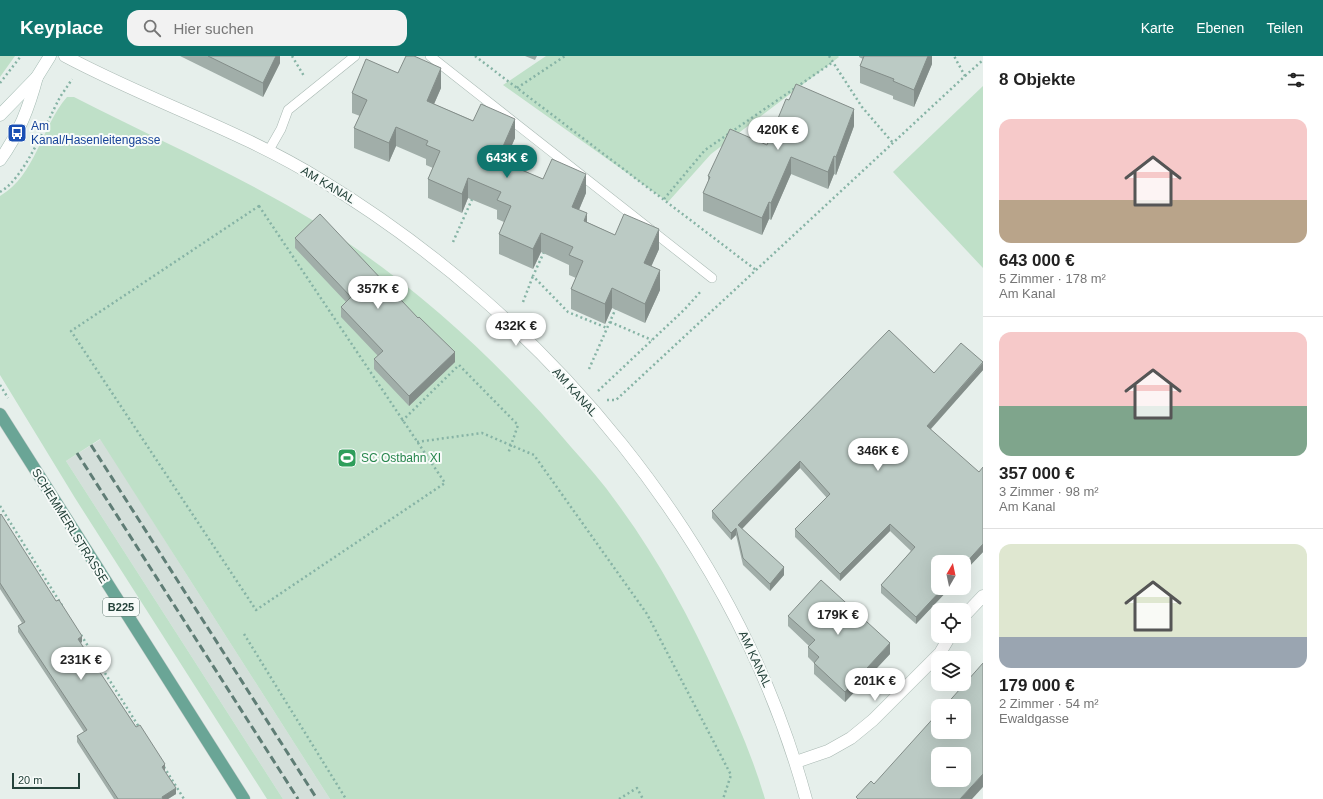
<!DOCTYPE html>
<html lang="de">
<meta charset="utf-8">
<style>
:root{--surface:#fff;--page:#f2f2f2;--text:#222;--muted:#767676;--line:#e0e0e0;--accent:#0f766e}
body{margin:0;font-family:Helvetica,sans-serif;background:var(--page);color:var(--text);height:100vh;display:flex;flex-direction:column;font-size:15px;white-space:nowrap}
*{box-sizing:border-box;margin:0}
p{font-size:13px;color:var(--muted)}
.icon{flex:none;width:22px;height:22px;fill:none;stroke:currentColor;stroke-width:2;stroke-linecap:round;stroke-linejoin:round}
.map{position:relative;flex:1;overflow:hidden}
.side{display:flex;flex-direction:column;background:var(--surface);width:340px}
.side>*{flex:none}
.needle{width:26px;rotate:9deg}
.tools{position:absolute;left:931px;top:499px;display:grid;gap:8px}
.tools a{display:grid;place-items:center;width:40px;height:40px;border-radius:8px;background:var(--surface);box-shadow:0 4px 16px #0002;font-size:20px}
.scale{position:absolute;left:12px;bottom:10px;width:68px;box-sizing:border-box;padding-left:4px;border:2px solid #24423a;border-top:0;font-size:11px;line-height:14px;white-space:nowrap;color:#24423a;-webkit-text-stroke:3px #f7fbf9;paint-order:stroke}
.price{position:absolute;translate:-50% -34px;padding:0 9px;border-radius:14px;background:#fff;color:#222;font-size:13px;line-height:26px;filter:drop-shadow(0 1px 2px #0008)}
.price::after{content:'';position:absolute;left:50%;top:24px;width:12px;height:9px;margin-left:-6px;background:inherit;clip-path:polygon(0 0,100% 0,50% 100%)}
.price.on{background:var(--accent);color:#fff}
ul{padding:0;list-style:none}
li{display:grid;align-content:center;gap:8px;height:212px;padding:0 16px}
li+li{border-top:1px solid var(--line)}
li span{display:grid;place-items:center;height:124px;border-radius:12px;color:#555}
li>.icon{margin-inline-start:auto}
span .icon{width:72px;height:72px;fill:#fffc;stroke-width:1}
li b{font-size:17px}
h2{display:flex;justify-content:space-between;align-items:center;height:48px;padding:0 16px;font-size:17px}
header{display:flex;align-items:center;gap:24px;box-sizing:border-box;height:56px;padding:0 20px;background:var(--accent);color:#fff}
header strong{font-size:19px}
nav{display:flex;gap:22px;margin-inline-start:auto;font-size:14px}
.search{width:280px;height:36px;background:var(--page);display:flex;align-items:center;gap:10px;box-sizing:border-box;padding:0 14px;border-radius:12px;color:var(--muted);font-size:15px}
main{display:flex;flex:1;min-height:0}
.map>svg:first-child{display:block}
</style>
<header>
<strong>Keyplace</strong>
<div class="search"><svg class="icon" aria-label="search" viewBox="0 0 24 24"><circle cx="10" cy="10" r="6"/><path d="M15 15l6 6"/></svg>Hier suchen</div>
<nav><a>Karte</a><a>Ebenen</a><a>Teilen</a></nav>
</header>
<main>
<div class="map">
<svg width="983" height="743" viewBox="0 0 983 743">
<rect width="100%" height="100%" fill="#e6efeb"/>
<polygon fill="#d4dfda" points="101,383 185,516 330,743 283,743 66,405"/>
<g fill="#bfe0c8">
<polygon points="0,0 15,0 0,21"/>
<polygon points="546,0 838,0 839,1 711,98 668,146 503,29"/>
<polygon points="983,30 983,212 893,116"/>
<path d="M67 41H74C156 83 241 120 319 168 415 228 499 306 571 391 587 409 603 427 617 447 657 501 690 562 718 624 736 663 753 702 765 743H330L100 383 66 405 283 743H267L75 442 0 319V140C36 119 41 71 67 41Z"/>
</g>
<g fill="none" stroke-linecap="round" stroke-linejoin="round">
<g stroke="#a8b8b2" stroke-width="10">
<g id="lane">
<polyline points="430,0 712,222"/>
<polyline points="269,94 281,73 288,54 355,0"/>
</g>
</g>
<g stroke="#a8b8b2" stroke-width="13">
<g id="street">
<path d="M65 0C149 45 240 74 321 124 547 261 736 486 806 743"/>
<polyline points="964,560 983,540"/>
<polyline points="796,706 828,695 851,682 873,664 940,597 950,580"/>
</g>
</g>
<g stroke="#a4bbb3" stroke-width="13">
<g id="secondary">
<polyline points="0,59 37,21 50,0"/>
<path d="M0 104C19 78 29 51 37 21"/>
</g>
</g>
<g stroke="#c2cac8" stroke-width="13">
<polyline id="primary" points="0,358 244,743"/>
</g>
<g stroke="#86b3a5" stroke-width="2.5" stroke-dasharray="2 3" stroke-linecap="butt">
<polyline points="292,0 304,20"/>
<polyline points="475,0 756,214"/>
<polyline points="829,0 862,51 893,87"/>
<polyline points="965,20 983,4"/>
<polyline points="0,27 21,0"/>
<polyline points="517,32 565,0"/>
<path d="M0 136C24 123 46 68 59 43 63 36 68 30 72 23"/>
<polyline points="664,143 705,94 833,6"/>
<polygon points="259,150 445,427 256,554 71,275"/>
<polyline points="453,186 473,141"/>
<polyline points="544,196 533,220 568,256 607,272"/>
<polyline points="523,246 533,220"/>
<polyline points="610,266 652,284"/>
<polyline points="589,313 616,252"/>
<polyline points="0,329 8,342"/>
<polyline points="598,335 685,253 702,234"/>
<polyline points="607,344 616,344 965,20 954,0"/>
<polyline points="402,365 459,309 518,369 508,398"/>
<polyline points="417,386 482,377 534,399 647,558 731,719 723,743"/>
<polyline points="0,450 63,551"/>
<polyline points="244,578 346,743"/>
<polyline points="81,579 139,671"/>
<polyline points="164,711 184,743"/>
<polyline points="619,743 637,732 643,743"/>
</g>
<use href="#lane" stroke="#fff" stroke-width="9"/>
<use href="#street" stroke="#fff" stroke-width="12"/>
<use href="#secondary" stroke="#fff" stroke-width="12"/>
<use href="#primary" stroke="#6aa596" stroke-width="12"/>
<g stroke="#5f7d75" stroke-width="3" stroke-dasharray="8 4" stroke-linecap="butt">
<polyline points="91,389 317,743"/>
<polyline points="77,397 298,743"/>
</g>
</g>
<g fill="#a1aea9">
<polygon points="180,0 280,0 280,7 263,41"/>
<polygon points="525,0 537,0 535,4"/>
<polygon points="859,0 932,0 932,8 914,51 893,43 893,40 860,27 860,10 863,3 859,1"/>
<polygon points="398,17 441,32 434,48 515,82 508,98 516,111 543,123 586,137 579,154 587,166 615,179 659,193 651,210 660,234 645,267 612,252 605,268 571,253 571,233 576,222 569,219 569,209 541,196 533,213 499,198 499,178 504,166 497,163 497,154 468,142 462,157 428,142 428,123 433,112 426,109 426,103 396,90 389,106 354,92 354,72 360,60 352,57 352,37"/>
<polygon points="854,70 836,119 834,118 828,133 791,118 771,164 769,163 762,179 703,155 703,137 708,126 708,120 767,89"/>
<polygon points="295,182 455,306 409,350 374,313 374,303 378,300 341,261 341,251 346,246 295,192"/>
<polygon points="983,306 983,314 931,373 983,496 964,516 964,506 938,532 950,532 916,568 881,537 881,529 911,495 890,475 840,525 795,481 795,473 827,442 800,412 742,473 784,519 770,535 743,509 736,479 731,484 712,462 712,455 934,317"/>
<polygon points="0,459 82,586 80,587 165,714 164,715 176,738 168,743 114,743 77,686 77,680 84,676 18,576 18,570 22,567 0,533"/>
<polygon points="788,560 890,598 845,646 814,618 814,607 808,601 808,591 809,590 788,570"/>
</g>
<g fill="#838d89">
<polygon points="276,0 280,0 280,7 263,41 263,27"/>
<polygon points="928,0 932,0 932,8 914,51 914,34"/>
<polygon points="441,12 441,32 427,64 427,45"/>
<polygon points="854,53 854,70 836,119 836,101"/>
<polygon points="515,63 515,82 501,114 501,95"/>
<polygon points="396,71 396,90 389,106 389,87"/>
<polygon points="834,100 834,118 828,133 828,116"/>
<polygon points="516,101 516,121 512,110"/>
<polygon points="791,101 791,118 771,164 771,147"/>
<polygon points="586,118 586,137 572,170 572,151"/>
<polygon points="468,122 468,142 462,157 462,138"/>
<polygon points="769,146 769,163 762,179 762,162"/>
<polygon points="587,157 587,177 584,165"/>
<polygon points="659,173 659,193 644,227 644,207"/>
<polygon points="541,177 541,196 533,213 533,193"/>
<polygon points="660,214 660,234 645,267 645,248"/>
<polygon points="612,232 612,252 605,268 605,248"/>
<polygon points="455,296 455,306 409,350 409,340"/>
<polygon points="983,307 983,314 927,377 927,370"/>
<polygon points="800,405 800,412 738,477 738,469"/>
<polygon points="890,468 890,475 840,525 840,518"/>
<polygon points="736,472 736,479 731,484 731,477"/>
<polygon points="983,488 983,496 964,516 964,509"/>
<polygon points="784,511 784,519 770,535 770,528"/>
<polygon points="943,532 950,532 916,568 916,561"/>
<polygon points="82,580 82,586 78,589 78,583"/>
<polygon points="890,587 890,598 845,646 845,636"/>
<polygon points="165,708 165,714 162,717 162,711"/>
<polygon points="983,718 983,731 972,743 960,743"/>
<polygon points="176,732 176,738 168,743 162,743 162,741"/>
</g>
<g fill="#bbcac4" stroke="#838d89" fill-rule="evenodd">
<polygon points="208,0 276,0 263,27"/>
<polygon points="406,0 414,0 441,12 427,45 473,65 481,48 515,63 501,95 516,101 512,110 543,123 552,103 586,118 572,151 587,157 584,165 615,179 624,158 659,173 644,207 660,214 645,248 612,232 605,248 571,233 583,205 569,199 573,191 541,177 533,193 499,178 511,150 497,144 501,136 468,122 462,138 428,123 440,95 426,89 428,85 396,71 389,87 354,72 367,44 352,37 366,3 398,17"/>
<polygon points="864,0 928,0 914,34 893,25 894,23 860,10"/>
<polygon points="796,28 854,53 836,101 834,100 828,116 791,101 771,147 769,146 762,162 703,137 710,121 708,120 730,73 767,89 786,43 789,44"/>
<polygon points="320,158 418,262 419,261 455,296 409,340 374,303 383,295 341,251 351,241 295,182"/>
<polygon points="889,274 934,317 961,287 983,306 927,370 979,416 983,411 983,488 964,509 964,506 938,506 938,532 943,532 916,561 881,529 915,491 890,468 840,518 795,473 830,438 800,405 738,469 784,511 770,528 743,502 736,472 731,477 712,455"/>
<polygon points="1,458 56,545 59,544 82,580 78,583 136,671 140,669 165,708 162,711 176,732 162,741 163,743 118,743 77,680 87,674 18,570 25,566 0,527 0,459"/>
<polygon points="821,524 890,587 845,636 814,607 819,601 808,591 815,584 788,560"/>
<path d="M983 607V718L960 743H858L856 741 871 725 874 728 938 657V676H964V650H945ZM938 698H964V724H938Z"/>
</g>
<defs>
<g id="bus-square" transform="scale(1)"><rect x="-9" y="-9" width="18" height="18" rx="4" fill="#1a4fb4" stroke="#f7fbf9"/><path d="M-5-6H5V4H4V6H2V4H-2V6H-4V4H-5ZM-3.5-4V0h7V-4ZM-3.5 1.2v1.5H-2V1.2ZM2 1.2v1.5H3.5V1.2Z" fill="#fff"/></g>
<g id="stadium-square" transform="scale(1)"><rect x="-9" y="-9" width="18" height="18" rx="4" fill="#2e9e5b" stroke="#f7fbf9"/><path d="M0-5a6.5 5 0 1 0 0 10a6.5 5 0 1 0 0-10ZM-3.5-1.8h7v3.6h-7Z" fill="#fff"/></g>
</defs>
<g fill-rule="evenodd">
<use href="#bus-square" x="17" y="77"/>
<use href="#stadium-square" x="347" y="402"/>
</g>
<g text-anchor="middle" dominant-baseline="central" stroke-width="4" stroke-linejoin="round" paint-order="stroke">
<rect fill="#f7fbf9" stroke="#637a73" stroke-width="1" x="103" y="542" width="36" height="18" rx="3"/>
<g font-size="11" font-weight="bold" fill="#24423a">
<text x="121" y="551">B225</text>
</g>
<g font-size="12" fill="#164399" stroke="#f7fbf9" text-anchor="start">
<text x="31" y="70">Am<tspan x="31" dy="14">Kanal/Hasenleitengasse</tspan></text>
</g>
<g font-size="12" fill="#24423a" stroke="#f7fbf9">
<text transform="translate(328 129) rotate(31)">AM KANAL</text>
<text transform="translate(575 336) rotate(48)">AM KANAL</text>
<text transform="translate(70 470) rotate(58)">SCHEMMERLSTRASSE</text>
<text transform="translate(755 603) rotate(65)">AM KANAL</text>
</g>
<g font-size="12" fill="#27864d" stroke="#f7fbf9" text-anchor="start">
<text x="361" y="402">SC Ostbahn XI</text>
</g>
</g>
</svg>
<div class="tools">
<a><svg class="needle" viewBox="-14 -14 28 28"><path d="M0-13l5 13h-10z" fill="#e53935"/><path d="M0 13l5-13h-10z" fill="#767676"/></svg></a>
<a><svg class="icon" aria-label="locate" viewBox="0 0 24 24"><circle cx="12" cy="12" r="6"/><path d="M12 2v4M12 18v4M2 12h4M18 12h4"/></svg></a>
<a><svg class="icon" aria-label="layers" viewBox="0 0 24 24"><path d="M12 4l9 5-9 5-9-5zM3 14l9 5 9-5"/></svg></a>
<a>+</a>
<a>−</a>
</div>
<div class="scale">20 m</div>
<b class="price" style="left:778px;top:95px">420K €</b>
<b class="price on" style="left:507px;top:123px">643K €</b>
<b class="price" style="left:378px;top:254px">357K €</b>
<b class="price" style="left:516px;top:291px">432K €</b>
<b class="price" style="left:878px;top:416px">346K €</b>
<b class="price" style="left:838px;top:580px">179K €</b>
<b class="price" style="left:81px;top:625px">231K €</b>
<b class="price" style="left:875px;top:646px">201K €</b>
</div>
<section class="side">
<h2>8 Objekte<svg class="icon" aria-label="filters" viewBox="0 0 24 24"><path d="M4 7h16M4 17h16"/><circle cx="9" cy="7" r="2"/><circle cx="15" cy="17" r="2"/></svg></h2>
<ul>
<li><span style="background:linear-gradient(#f6c9c9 65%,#b9a48a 0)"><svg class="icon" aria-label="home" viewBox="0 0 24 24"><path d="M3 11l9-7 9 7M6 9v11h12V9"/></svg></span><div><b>643 000 €</b><p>5 Zimmer · 178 m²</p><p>Am Kanal</p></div></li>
<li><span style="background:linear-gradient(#f6c9c9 60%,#7fa58c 0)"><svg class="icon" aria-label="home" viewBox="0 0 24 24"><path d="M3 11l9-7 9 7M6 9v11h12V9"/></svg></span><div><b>357 000 €</b><p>3 Zimmer · 98 m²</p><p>Am Kanal</p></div></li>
<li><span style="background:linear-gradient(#dfe7d0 75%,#9aa5b1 0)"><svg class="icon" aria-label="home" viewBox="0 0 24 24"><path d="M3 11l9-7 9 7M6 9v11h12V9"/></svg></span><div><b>179 000 €</b><p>2 Zimmer · 54 m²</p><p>Ewaldgasse</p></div></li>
</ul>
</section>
</main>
